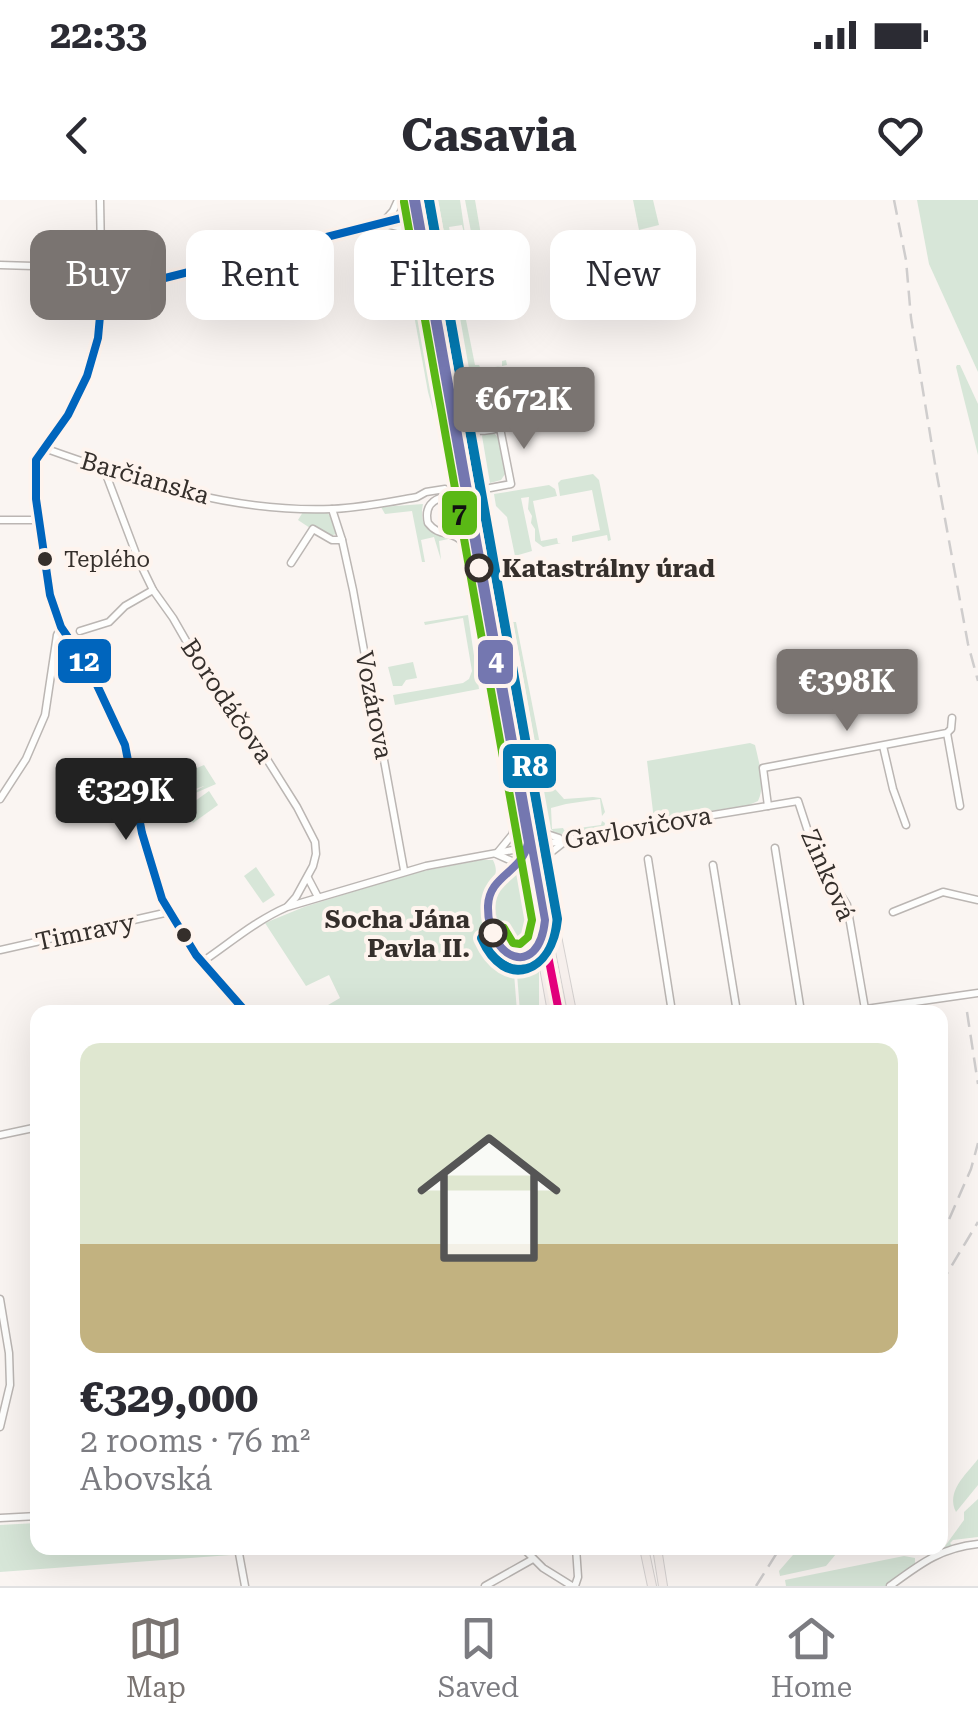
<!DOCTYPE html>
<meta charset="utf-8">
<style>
:root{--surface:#fff;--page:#f2f2f3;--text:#2b2b33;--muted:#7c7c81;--line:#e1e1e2;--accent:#7a7471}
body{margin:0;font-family:"Roboto Serif",serif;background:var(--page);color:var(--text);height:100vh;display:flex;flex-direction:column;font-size:38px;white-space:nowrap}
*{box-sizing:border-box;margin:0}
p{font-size:32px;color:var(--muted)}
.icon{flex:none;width:55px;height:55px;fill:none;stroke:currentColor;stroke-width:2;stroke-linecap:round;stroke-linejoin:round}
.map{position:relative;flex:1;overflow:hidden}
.drawer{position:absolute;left:30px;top:805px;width:918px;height:550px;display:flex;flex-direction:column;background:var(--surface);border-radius:20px;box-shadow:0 10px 40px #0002}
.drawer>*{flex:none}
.top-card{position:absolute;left:30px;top:30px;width:920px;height:90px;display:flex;gap:20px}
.price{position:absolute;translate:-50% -85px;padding:0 22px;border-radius:10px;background:var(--accent);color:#fff;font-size:32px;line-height:65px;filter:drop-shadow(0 2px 5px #0008)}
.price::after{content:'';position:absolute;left:50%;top:60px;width:30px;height:22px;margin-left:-15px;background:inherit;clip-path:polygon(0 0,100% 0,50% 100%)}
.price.selected{background:#222;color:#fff}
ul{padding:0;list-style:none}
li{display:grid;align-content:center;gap:20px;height:530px;padding:0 50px}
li+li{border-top:2px solid var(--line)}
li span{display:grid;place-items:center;height:310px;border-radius:20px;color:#555}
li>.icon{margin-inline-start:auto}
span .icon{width:180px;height:180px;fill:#fffc;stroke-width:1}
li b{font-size:42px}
.pill{padding:0 35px;border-radius:20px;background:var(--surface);box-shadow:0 10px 40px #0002;font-size:35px;line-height:90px}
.pill.selected{background:var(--accent);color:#fff}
.status{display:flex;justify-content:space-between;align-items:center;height:70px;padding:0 50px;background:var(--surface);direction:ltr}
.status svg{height:28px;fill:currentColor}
header{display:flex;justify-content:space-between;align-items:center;height:130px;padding:0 50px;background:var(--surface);font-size:45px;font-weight:700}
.dock{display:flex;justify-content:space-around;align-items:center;height:140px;border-top:2px solid var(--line);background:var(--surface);font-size:28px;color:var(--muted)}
.dock a{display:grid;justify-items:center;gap:5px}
.dock .selected{color:var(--accent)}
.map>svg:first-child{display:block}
</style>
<div class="status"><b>22:33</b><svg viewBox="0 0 49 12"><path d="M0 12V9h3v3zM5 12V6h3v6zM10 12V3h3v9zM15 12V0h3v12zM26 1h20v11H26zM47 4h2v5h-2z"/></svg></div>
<header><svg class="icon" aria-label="back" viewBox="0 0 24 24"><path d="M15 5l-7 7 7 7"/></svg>Casavia<svg class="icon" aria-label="heart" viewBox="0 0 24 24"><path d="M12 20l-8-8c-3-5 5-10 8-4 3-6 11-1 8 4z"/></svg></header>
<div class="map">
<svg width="978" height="1386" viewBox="0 0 978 1386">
<rect width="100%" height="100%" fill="#faf5f2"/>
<g fill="#d7e6d8">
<polygon points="427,0 436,0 454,102 447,93 436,33"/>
<polygon points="438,0 460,0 466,41 462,25 449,27 462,100 457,101"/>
<polygon points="465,0 475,0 487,70 490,70 493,88 490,98 482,90"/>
<polygon points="633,0 653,0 659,25 639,30"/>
<polygon points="917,0 978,0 978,172 929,64"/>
<polygon points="416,19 467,303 464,304 476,370 479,369 526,634 522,626 414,20"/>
<polygon points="421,22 425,33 469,277 478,317 532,628 531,634 483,369 487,367 474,302 472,302"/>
<polygon points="409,47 434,179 436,209 433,210 428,192 402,49"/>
<polygon points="479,109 479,113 466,120 475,165 479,165 481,169 502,166 502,161 506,160 507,165 474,172 484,224 479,225 459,112"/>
<polygon points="456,113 477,226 470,219 453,126 453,120"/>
<polygon points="957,165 960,165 978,204 978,255 956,167"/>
<polygon points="494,233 499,239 505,274 501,280 490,283 482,236 483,234"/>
<polygon points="593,274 599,280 611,340 608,341 607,335 572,342 572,336 600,330 592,290 560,296 558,283 561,280"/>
<polygon points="549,285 555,289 557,296 533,301 541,341 557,338 558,343 561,343 543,347 535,341 535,329 531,323 532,316 528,309 529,297 521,298 532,351 515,356 507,317 496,306 494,294"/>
<path d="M423 304C418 328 432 336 453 338L439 341 441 360 434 337 421 340 425 362H422L412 311 385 314 381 307Z"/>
<polygon points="326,311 330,316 336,334 330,336 313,325 310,328 298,320 303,312"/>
<polygon points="468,415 479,489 395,505 393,495 463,483 469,479 472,471 463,418 425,425 424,422"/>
<polygon points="513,422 516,422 547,580 564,599 593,597 601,598 605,612 602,616 600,599 566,604 551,608 552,629 563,628 564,630 601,625 602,621 605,623 604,629 572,634 551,634 553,631 551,629"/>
<polygon points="413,462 417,478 406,480 402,486 393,486 388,467"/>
<polygon points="518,464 549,632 539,621 536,613 510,466"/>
<path d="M750 543 755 545C759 563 766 584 758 601L749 605 654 620 647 561Z"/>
<polygon points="204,565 216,584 184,598 204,586 186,592 180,578 183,577 183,574"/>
<polygon points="209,591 218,605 193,623 184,609"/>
<path d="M481 660H493C502 679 487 679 484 697 480 721 489 752 513 760L517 812H316L340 798 329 775 306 786 265 723 304 707 413 673Z"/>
<polygon points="256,667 275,695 263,703 244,676"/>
<path d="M515 670C525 683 522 690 523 704 523 717 528 728 533 739L531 745C507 759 500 738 497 718 495 711 493 702 495 694 498 684 507 677 515 670Z"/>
<polygon points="554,754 568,812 558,812 546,756"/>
<polygon points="536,756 539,769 539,810 536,811 535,806 524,808 524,812 520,812 516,761"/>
<path d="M978 1259V1285L956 1312C946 1291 965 1276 978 1259Z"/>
<polygon points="978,1299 978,1337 953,1340 950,1343 953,1346 943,1349 964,1320 964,1312"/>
<polygon points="37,1323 38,1348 230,1348 231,1355 0,1372 0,1325"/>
<polygon points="799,1348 841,1348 826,1366 780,1376 779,1371"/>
<polygon points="904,1356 915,1358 915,1364 885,1386 786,1386 785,1380"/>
</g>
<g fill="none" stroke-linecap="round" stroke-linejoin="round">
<polyline stroke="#d3cdca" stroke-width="6" stroke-dasharray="6 3" stroke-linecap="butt" points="447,296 490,288"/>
<g stroke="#bbb6b3" stroke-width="9">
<g id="minor">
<polyline points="100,0 102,107 94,156 68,215 36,260 36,299 50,395 61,427 89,468 119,529 125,545 142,633 155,681 162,699 196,755 246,812"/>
<polyline points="385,20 393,11 398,0"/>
<polyline points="386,24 398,27 412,41"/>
<polyline points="0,65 100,68"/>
<polyline points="102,94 425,12"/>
<path d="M465 220C474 235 485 231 500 228L511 284 490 288"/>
<path d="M44 248C136 281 233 313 332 309 360 308 389 302 417 297L426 292 445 289"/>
<polyline points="106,269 107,277 138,359 153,390 173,418 216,493 258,545 297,607 315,642 316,654 313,666 296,697 288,706"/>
<path d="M447 296C432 299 424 307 428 323 441 340 454 327 467 348"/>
<polyline points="332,309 342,340 353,390 404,670"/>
<polyline points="0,320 39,320"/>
<polyline points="291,363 313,329 332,340 342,340"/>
<polyline points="80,431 109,422 125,406 153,390"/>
<polyline points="947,533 960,606"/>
<polyline points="883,546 893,589 906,625"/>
<polyline points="0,599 26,559 45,515 57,435 61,427"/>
<polyline points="768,606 763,568 947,533 951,529 952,518"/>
<polyline points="537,625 544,633 559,638"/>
<polyline points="775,648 801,812"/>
<polyline points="498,652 512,635 517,620"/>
<polyline points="496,654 514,662 526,675"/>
<polyline points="648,659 672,812"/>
<polyline points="713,665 737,812"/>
<polyline points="545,667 549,654 563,643"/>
<polyline points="308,678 318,697"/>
<polyline points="893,712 943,692 978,700"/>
<polyline points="0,750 169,712"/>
<path d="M202 762C230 743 255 721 287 707L426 666 610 632 798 601 816 656 847 705 865 809"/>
<polyline points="845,812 978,793"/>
<polyline points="0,935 38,927"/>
<polyline points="0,1099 9,1153 10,1185 0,1227"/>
<polyline points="0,1318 38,1316"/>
<polyline points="238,1348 245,1386"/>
<polyline points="523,1348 543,1368 572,1386"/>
<polyline points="485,1386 533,1359"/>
<polyline points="575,1386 578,1377 576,1348"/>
<path d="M890 1386C920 1364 940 1348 978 1344"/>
</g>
</g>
<g stroke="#d5d1d0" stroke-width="10">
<g id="major">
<polyline points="406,0 552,812"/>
<polyline points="423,0 482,313 534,620 572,812"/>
<polyline points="644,1348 652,1386"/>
<polyline points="657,1348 663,1386"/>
</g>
</g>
<use href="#minor" stroke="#fefefd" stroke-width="6"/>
<use href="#major" stroke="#f6efec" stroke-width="8"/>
<path stroke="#cfcdcd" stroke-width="2.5" d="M513 670C495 684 491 695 495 717 496 725 497 734 500 740 509 756 531 754 538 739 543 728 542 711 541 699"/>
<g stroke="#cfcdcd" stroke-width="2.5" stroke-dasharray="15 8" stroke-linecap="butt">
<polyline points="894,0 906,60 911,118 936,270 968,444 978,481"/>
<polyline points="967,812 978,884"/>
<polyline points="943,961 946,991 944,1015"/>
<polyline points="940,1040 971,969 978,943"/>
<polyline points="940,1085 978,1022"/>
<polyline points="756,1386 780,1348"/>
</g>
<g stroke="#fef4ee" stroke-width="15">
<g id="bus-1">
<polyline points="102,94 98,138 87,176 68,215 36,260 36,299 50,395 61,427 89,468 125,545 142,633 162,699 196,755 246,812"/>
<polyline points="102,94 425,12 423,0"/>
</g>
</g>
<g stroke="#fef4ee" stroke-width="15">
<polyline id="bus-2" points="411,2 470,315 522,622 559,812"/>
</g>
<use href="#bus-1" stroke="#0065bd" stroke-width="8"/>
<use href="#bus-2" stroke="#e5007d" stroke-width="8"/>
<g stroke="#fef4ee" stroke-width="18">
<path id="rail-1" d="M429 0 557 719C552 771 506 792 482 738"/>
</g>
<use href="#rail-1" stroke="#0377ae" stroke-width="10"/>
<g stroke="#fef4ee" stroke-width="15">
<path id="tram-1" d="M413 0 528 643C522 673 489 675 488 706 487 760 539 781 545 720L416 0"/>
</g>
<g stroke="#fef4ee" stroke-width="15">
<polyline id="tram-2" points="404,2 532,720 528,737 520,744 513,743 504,728"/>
</g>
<use href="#tram-1" stroke="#7477b0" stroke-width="8"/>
<use href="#tram-2" stroke="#5ab815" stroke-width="8"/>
</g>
<g fill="#352f2b" stroke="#fef4ee" stroke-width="4">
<circle cx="45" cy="359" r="9"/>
<circle cx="184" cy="735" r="9"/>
</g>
<g fill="#fef4ee" stroke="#352f2b" stroke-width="5">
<circle cx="479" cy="368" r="12"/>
<circle cx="493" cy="733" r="12"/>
</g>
<g text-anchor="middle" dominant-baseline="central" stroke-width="8" stroke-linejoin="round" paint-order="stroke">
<g font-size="22" fill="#352f2b" stroke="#fef4ee" text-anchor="start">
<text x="64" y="359">Teplého</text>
</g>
<g font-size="25" fill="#352f2b" stroke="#fef4ee">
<text transform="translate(145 278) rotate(16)">Barčianska</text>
<text transform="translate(227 501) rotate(56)">Borodáčova</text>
<text transform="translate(374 505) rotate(79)">Vozárova</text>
<text transform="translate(638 628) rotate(-10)">Gavlovičova</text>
<text transform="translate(828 675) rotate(66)">Zinková</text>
<text transform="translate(85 732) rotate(-12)">Timravy</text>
</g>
<g font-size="25" font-weight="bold" fill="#352f2b" stroke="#fef4ee" text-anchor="start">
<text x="502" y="368">Katastrálny úrad</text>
<text x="470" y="719" text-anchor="end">Socha Jána<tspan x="470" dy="29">Pavla II.</tspan></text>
</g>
</g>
<g stroke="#fef4ee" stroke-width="4">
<rect x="440" y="289" width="39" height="48" rx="10" fill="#5ab815"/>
<rect x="56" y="437" width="57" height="48" rx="10" fill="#0065bd"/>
<rect x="476" y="438" width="39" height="48" rx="10" fill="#7477b0"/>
<rect x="501" y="542" width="57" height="48" rx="10" fill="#0377ae"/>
</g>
<g font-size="28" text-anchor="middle" font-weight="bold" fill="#fff">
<text x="84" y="471">12</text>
<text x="496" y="471">4</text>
<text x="530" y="576">R8</text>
</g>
<g font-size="28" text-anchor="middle" font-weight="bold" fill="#111">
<text x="459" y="323">7</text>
</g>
</svg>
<b class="price" style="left:524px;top:252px">€672K</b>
<b class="price" style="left:847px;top:534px">€398K</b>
<b class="price selected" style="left:126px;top:643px">€329K</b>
<div class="top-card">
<a class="pill selected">Buy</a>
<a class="pill">Rent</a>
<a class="pill">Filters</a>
<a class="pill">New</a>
</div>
<section class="drawer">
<ul>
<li><span style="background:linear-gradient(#dfe7d0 65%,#c2b280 0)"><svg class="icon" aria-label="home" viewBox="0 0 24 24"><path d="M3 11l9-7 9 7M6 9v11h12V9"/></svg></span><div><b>€329,000</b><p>2 rooms · 76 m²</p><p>Abovská</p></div></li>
</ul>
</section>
</div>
<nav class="dock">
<a class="selected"><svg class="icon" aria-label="map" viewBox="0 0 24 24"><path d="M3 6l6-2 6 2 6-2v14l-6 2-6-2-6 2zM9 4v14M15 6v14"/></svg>Map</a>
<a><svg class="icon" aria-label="saved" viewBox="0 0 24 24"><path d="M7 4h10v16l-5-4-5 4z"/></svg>Saved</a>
<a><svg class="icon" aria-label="home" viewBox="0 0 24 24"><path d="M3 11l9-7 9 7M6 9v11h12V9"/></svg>Home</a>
</nav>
